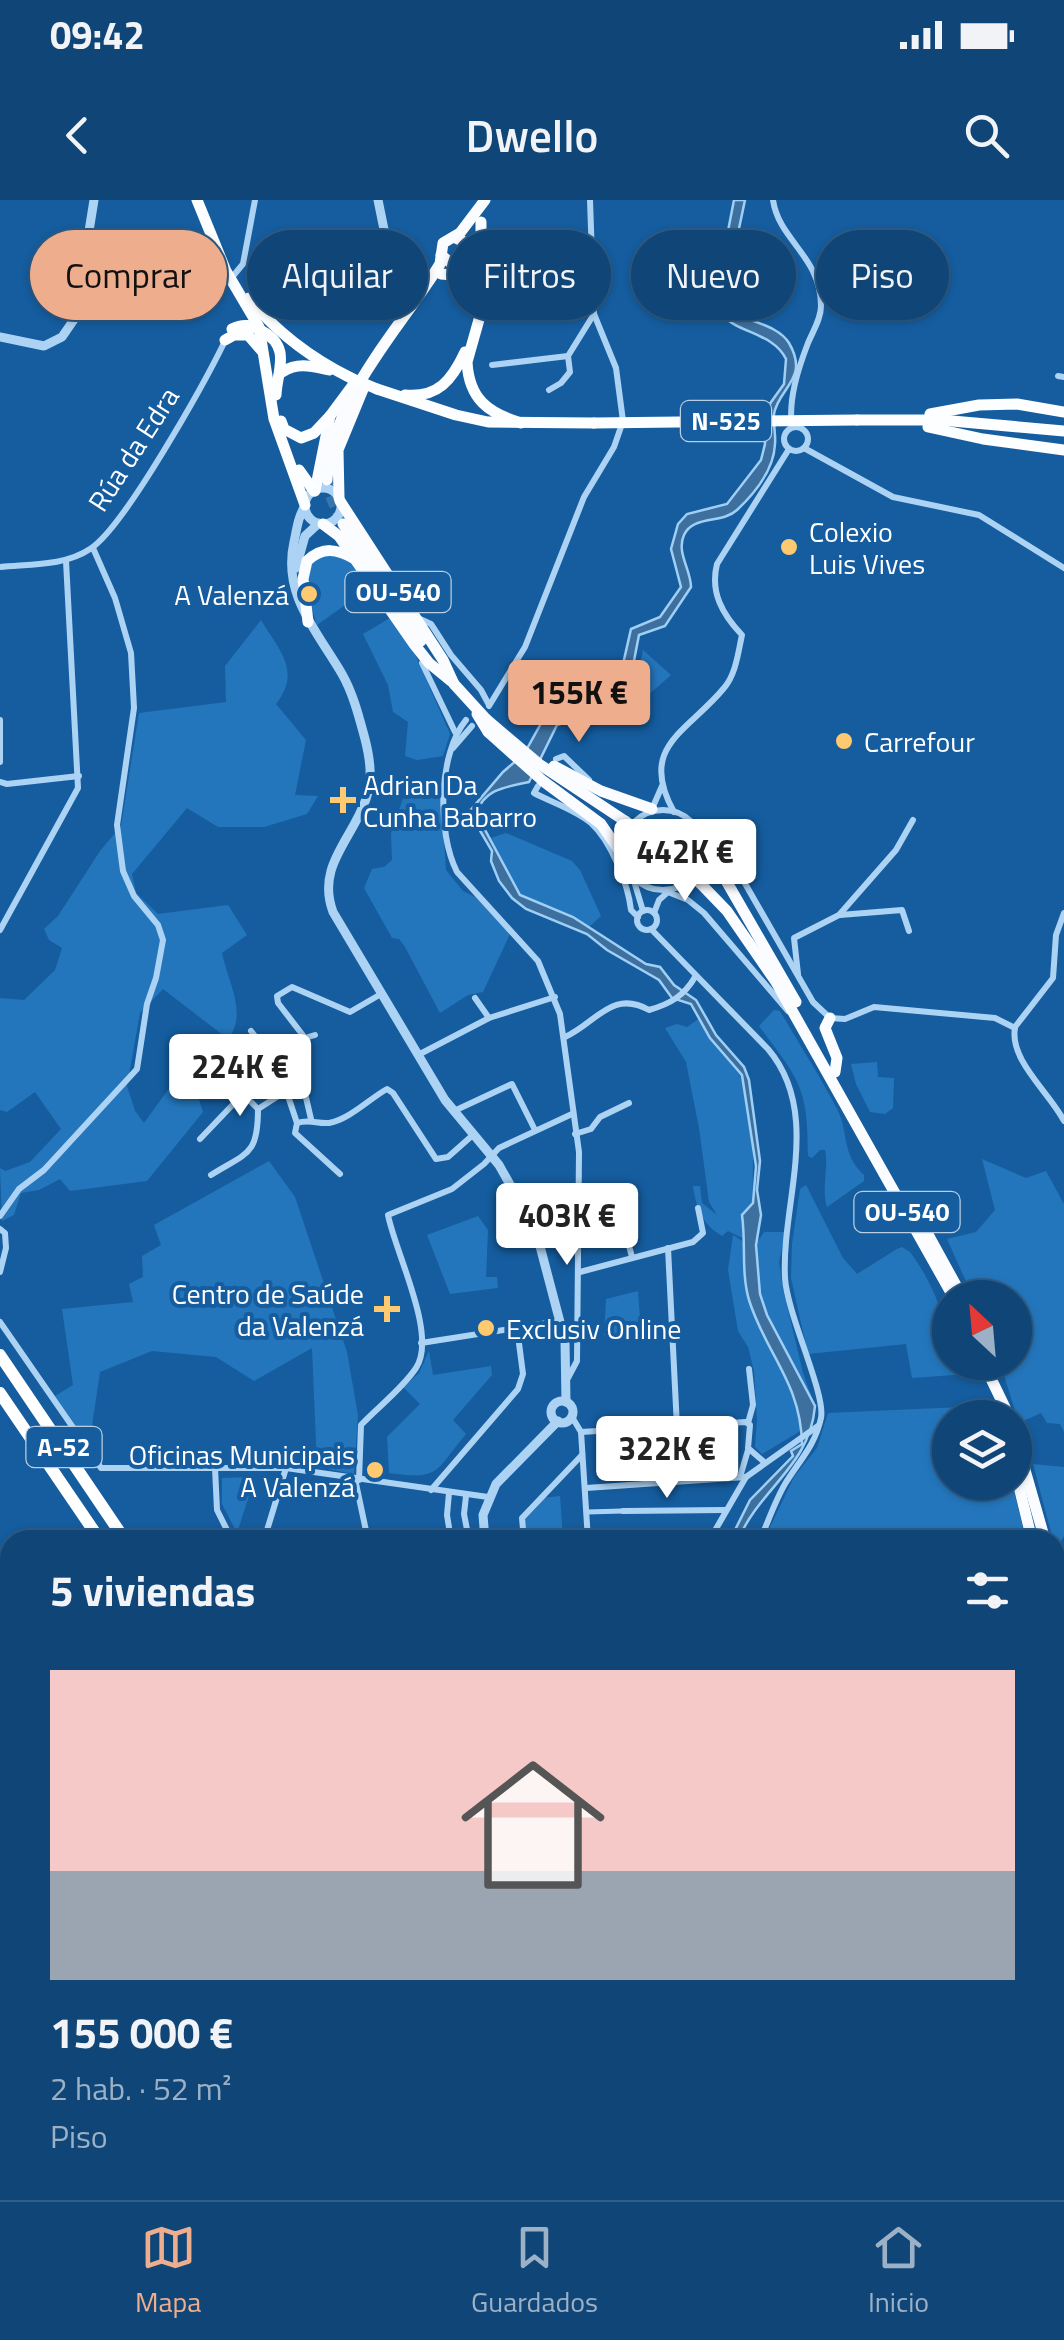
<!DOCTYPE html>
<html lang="es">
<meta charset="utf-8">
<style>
:root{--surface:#104677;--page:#1e507f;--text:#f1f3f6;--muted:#9cb1c6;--line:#305e89;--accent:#eead8d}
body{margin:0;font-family:"Titillium Web",sans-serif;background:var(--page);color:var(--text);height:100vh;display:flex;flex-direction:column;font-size:38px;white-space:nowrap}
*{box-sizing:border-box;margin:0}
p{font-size:32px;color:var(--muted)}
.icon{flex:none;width:55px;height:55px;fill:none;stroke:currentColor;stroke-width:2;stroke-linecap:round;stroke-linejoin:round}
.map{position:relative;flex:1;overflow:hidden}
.details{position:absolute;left:0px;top:1330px;width:1065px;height:670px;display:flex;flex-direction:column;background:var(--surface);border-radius:30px 30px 0 0;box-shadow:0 2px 8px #0004,0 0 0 2px var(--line)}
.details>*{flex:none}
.top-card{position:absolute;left:30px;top:30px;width:1005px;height:90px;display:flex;gap:20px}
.needle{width:65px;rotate:334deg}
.controls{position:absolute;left:932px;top:1080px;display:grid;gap:20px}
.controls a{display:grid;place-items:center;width:100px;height:100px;border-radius:50%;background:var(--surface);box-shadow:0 2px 8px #0004,0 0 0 2px var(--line);font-size:50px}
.price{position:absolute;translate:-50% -85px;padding:0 22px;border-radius:10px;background:#fff;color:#222;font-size:32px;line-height:65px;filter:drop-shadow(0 2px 5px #0008)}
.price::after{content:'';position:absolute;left:50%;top:60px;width:30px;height:22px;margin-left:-15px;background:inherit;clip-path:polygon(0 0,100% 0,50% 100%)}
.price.active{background:var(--accent);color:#111}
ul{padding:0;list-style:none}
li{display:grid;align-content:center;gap:20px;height:530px;padding:0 50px}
li span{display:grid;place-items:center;height:310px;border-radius:0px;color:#555}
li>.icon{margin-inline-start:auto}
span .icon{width:180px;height:180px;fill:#fffc;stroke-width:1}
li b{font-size:42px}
h2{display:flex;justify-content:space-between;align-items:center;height:120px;padding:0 50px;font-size:42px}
.tag{padding:0 35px;border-radius:45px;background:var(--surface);box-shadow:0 2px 8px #0004,0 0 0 2px var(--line);font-size:35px;line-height:90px}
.tag.active{background:var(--accent);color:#111}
.status{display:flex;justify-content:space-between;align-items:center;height:70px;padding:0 50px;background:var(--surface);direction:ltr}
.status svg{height:28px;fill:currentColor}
header{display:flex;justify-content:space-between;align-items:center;height:130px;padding:0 50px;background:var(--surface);font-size:45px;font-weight:600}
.menu{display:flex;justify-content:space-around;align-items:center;height:140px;border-top:2px solid var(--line);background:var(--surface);font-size:28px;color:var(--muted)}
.menu a{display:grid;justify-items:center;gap:5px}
.menu .active{color:var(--accent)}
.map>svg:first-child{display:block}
</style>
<div class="status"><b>09:42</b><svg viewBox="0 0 49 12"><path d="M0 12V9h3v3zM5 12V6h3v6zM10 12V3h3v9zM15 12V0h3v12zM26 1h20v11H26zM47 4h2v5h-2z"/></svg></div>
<header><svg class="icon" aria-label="back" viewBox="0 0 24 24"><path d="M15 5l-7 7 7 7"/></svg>Dwello<svg class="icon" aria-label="search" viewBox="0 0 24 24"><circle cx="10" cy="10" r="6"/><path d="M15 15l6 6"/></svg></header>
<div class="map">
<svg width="1064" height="2000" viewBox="0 0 1064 2000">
<rect width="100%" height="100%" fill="#155d9f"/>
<g fill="#2476bc">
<path d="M322 354 349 358 369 388 317 425C310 403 298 368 322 354Z"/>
<polygon points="390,418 409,440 450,534 443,556 417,560 405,556 408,522 393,512 388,485 363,434"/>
<path d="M261 420C279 450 302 471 276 504L306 540 295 595 318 596 307 614 264 627H218L187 608 132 674 136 693 158 714 228 705 247 735 222 753C228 782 248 814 228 839L163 789 140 813 127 886 135 911 144 923 175 880 204 877 198 896 203 912 147 981 70 991 60 979 39 990 21 993 14 1015 2 1021 0 968 5 971 30 962 61 929 35 892 7 912 0 910V798L24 800 55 770 62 748 49 740 44 729 58 716 100 651 121 626 139 513 226 502 225 466Z"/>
<polygon points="643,450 671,475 627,514 609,510 637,482"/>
<polygon points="440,582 446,670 463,691 477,698 510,734 483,792 468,795 440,813 405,747 399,739 392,738 364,688 372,669 384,667 392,660 391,633 407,587"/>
<polygon points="506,633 572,661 580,670 601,716 588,728 573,717 520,696 491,638"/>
<path d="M774 810 780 811C799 844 820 876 837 909 849 932 841 954 864 975V981L827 1007C821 987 829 970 825 950H820L812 958 808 956C808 886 799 880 759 826Z"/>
<path d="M700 818C709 840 734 854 742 876 757 916 752 962 753 1003L743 1012 742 1038 728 1031 722 1036C703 1025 696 1008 693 986H700L702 1003 717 1015 709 1002 699 928 686 862 665 828 677 824 687 827Z"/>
<polygon points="877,862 878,877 894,878 893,908 885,914 870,912 856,884 851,864"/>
<polygon points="982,959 1026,978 1046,971 1064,1004 1064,1232 1060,1224 1047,1223 1041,1213 1019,1223 1000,1163 1015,1162 1015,1098 973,1097 947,1039 976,1032 995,1010"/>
<polygon points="269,961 295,997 347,1152 358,1215 354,1274 317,1267 312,1148 254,1181 216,1157 152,1151 100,1172 89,1246 55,1196 73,1185 62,1109 133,1102 129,1084 143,1077 142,1056 161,1045 154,1025"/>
<path d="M806 985 843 1058 857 1074 897 1049 902 1047 910 1052C933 1083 950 1124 950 1162L963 1163 968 1174 912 1178 906 1144 808 1154 791 1078 792 1044 800 989Z"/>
<polygon points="478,1016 488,1030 486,1077 497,1077 498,1088 450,1094 427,1035"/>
<polygon points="764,1032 786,1032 779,1062 783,1089 803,1173 816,1209 812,1224 762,1254 755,1247 757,1220 754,1171 748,1147 738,1131 728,1070 733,1035 744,1042 758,1041"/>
<polygon points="638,1091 641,1132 628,1133 627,1137 604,1136 606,1099"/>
<path d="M429 1151 433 1175 491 1166 492 1175 453 1220 466 1234C434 1272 441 1280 389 1273L387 1237 420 1204 403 1187 419 1173Z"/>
<polygon points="987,1201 993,1217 950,1218 950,1282 1012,1283 1026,1340 764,1340 794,1277 817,1248 828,1213 962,1207"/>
<polygon points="1033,1264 1064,1267 1064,1336 1056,1351"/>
<polygon points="255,1277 237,1333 222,1304 222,1278"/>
<polygon points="560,1296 563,1340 524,1340 522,1318 541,1298"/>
<polygon points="1055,1506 1064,1560 1064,2000 861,2000 858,1990 1055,1990"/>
<polygon points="642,1990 841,1990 841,2000 635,2000"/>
</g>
<path fill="#3d709f" stroke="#a0cff6" stroke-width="2.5" d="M734 0H745L737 38 740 67 727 102 730 110C747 122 777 124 789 143 810 179 778 188 774 214 773 223 776 235 775 244 774 269 755 293 737 310 722 324 693 315 684 335 676 352 691 370 691 387L665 426 639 435 632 471 624 484 595 513 557 525 529 582C507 587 485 588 476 613L520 695 573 717 646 764 660 767 674 785 696 800 716 835 744 867 749 880 760 961 757 990 761 1015 756 1045 760 1094 767 1115 815 1206C810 1266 760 1288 738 1340H730L750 1300 793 1256 791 1251 802 1244C801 1183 766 1154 749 1100 741 1073 746 1043 742 1015L753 1003 756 966 742 875 710 838 691 804 672 798 659 780 607 750 587 734 526 709 512 698 499 681 491 661 492 651 469 612 503 572 524 554 543 520 556 513 588 508 621 473 631 429 660 417 681 387 671 349 678 324 687 314 727 304 761 260 765 244 764 212 784 184 786 159C773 132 737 134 719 112L720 89 729 66 727 36Z"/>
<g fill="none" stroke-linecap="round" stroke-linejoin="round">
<polyline stroke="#3d709f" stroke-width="14" points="833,2000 834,1990"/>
<polyline stroke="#3875ad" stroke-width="11" stroke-dasharray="11 5.5" stroke-linecap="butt" points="327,280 330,295 343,324"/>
<polyline stroke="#add3f4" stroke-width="5" points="587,1312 623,1311"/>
<g stroke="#add3f4" stroke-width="6">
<path d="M773 0C779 41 821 56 821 106 821 119 813 131 808 143 798 169 788 200 792 227"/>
<polyline points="233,76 243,64 255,0"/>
<polyline points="492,165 568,156 594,114"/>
<polyline points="1058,176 1064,177"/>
<polyline points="549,190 561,183 570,172 568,156"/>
<circle cx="796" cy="239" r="12"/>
<polyline points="804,248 893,297 979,315 1064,368"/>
<path d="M0 367C30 364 65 366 90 349 124 328 205 182 225 141"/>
<polyline points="420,419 431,424 451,455 481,490 489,505"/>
<polyline points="422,463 455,532"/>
<polyline points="489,506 525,447 584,297 614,247 623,221 616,168 594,114 590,0"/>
<polyline points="0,520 0,562"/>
<path d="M466 520C438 554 437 633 457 672L538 761 560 814 579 952 577 1161 568 1178"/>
<polyline points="453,548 472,526"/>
<polyline points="556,559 564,556 589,580"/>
<polyline points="0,582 7,584 79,576"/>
<path d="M538 586 534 593C551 602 576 610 591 623 611 641 628 684 631 710L638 717"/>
<polyline points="652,609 662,586"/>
<circle cx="663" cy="650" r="40"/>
<path d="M674 612C637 546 688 532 724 488 736 474 738 453 742 435 722 414 710 392 717 364L789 249"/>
<polyline points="702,635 711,637 743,680 813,802 830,818 845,819 874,807 995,818 1015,828"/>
<polyline points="634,681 643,711"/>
<circle cx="647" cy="720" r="10"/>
<polyline points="654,713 659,700 668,692 688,700 704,713 788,811"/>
<polyline points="840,715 902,710 909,731"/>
<path d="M651 729 768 849C823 914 781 1003 785 1078 787 1114 826 1194 821 1218 815 1246 799 1261 785 1284 775 1301 768 1322 760 1340"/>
<polyline points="0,730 78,588 66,361"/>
<polyline points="798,774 794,738 839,715 896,650 913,620"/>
<polyline points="475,798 489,818"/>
<polyline points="1015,827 1053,778 1056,735 1064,713"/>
<path d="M1015 828C1009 860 1050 893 1064 921"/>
<path d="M251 831 278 866 297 923C310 919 317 924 329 923 350 919 369 899 387 889L393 893 436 959 448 957 474 934"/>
<polyline points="315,835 305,838 278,803 277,796 292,787 350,812 381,794"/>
<path d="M565 837C596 823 612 789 649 810 670 804 684 796 695 777"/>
<polyline points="418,855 489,818 555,797"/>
<polyline points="299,868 311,919"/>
<polyline points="454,911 512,884 535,930"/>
<polyline points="297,923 295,933 340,974"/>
<polyline points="575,934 591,929 600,917 629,903"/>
<polyline points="200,939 240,897 245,896 258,909"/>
<path d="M211 975C248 952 258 955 258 909L286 891"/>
<polyline points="0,1016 19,989 44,970 137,869 147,804 156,778 163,740 158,725 134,696 123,671 117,625 134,508 131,453 115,398 93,348"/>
<polyline points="0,1029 5,1033 6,1048 0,1072"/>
<polyline points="625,1031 632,1057"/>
<polyline points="668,1048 677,1227"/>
<polyline points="580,1072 693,1042 703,1033 698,1008"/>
<polyline points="0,1122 101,1268 286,1268 488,1297"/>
<polyline points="421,1143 560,1121"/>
<polyline points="572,1217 581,1232 588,1340"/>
<polyline points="748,1223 753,1205 749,1169"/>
<polyline points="581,1232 746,1222 750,1225 748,1248 763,1261"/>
<polyline points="215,1268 217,1310 232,1340"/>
<polyline points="740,1277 748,1250"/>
<polyline points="355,1279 368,1340"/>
<path d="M359 1280 361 1225C378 1207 402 1189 416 1168 438 1135 395 1052 388 1015L452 989 484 964 499 948 572 914"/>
<polyline points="586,1288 746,1277"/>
<polyline points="431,1290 518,1189 523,1174 517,1128"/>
<polyline points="449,1293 447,1315 451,1340"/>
<polyline points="466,1296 464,1314 469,1340"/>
<polyline points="623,1311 725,1310"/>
<polyline points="588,1339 707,1338 713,1334 746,1277 818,1226"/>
<polyline points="264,1340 286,1268"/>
<polyline points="524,1340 522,1318 582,1255"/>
<polyline points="1055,1368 1064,1382"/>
<polyline points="0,1392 10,1396"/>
<polyline points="0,1927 10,1930"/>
<polyline points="29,1990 31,2000"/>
<polyline points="138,1990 151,2000"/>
<polyline points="260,1990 297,2000 326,2000"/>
<polyline points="639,2000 639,1990"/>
<polyline points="845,2000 846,1990"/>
</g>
<g stroke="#add3f4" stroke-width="9">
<polyline points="378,0 388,49 404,82 401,117"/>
<polyline points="400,68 413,79 427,84"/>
<polyline points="0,137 44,146 62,137 75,118 94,0"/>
<circle cx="323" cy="306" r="18"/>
<path d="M305 306C298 317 297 328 294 342 282 395 317 431 342 474 353 493 359 517 365 539 370 559 373 578 366 599 352 640 316 666 333 712L445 900 499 965 536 1031 565 1141 566 1202"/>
<polyline points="296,368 305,336 319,323"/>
<circle cx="562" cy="1212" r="11"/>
<polyline points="485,1340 483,1315 496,1284 558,1221"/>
<polyline points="464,2000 489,1990"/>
</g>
<g stroke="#fafcff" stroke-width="11">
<polyline points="441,55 452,64 460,63 466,58 466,43 454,37"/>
<path d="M327 280C332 196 398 132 440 64L443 43 460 33 485 0"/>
<polyline points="315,291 330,216 356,181"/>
<polyline points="339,298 338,250 364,187"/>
<polyline points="340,301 443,460 454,484"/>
<polyline points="323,324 339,336 414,444 429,463 451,481"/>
<polyline points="343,324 421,441"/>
<path d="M308 422 303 379 307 361C323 346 337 349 355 359"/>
<polyline points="486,519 539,564 625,621"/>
<polyline points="488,532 543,581 601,624 623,656"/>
<polyline points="554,566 601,591 652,609"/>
<polyline points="637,630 688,671"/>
<polyline points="702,639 796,802"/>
<polyline points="700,683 727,711 776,782 954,1098"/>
<polyline points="830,818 825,828 837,858 835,872"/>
<polyline points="909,1000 963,1098"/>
<polyline points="983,1162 1010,1218"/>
<polyline points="1015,1235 1045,1340"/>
<polyline points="1015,1270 1032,1340"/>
<polyline points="1055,1358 1055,1367"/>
<polyline points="1055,1389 1064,1447"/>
<polyline points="1058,1439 1064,1475"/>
<polyline points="1055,1475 1064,1518"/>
</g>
<g stroke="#fcfeff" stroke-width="11">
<polyline points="197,0 226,71 259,127 274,219 305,305"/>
<path d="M481 22V37L491 77 467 162C469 199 488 213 521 223"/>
<polyline points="468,54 485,74 486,83"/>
<path d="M460 63C477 77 484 89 478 111"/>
<polyline points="441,74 463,76 474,83"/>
<path d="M249 98C276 132 311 158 351 178"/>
<path d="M232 129C244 123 251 125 262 131 292 147 277 171 276 195"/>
<polyline points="225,140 234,135 248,135 262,151"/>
<path d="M282 172C298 162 311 166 329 170"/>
<polyline points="377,189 456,215 488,222 594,223"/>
<path d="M405 195C438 198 452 180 465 152"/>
<polyline points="930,214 979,205 1017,204 1064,212"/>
<polyline points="857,220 941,220 1064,231"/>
<polyline points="281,221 284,229 301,238 314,233 330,216"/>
<polyline points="928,227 983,239 1064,250"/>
<polyline points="299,270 314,291"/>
</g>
<g stroke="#fff" stroke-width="12">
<polyline points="0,1155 125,1340"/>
<polyline points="0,1193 100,1340"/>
<polyline points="669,1990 701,2000"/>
<polyline points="741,1990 783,2000"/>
</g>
<g stroke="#fafcff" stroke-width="11">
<polyline points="454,484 486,519"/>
<polyline points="477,514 488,532"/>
<polyline points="625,621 637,630"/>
<polyline points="688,671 700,683"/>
</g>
<g stroke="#fcfeff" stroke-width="11">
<polyline points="351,178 377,189"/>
<polyline points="594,223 857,220"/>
</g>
</g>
<g fill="#ffc970" stroke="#155d9f" stroke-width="4">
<circle cx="789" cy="347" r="10"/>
<circle cx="309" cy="394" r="10"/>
<circle cx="844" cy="541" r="10"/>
<path d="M338 585h10v10h10v10h-10v10h-10v-10h-10v-10h10z"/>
<path d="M382 1094h10v10h10v10h-10v10h-10v-10h-10v-10h10z"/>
<circle cx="486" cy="1128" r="10"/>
<circle cx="375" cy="1270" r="10"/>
</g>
<g text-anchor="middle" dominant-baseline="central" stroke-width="8" stroke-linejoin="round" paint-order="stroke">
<g fill="#155d9f" stroke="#b9cee2" stroke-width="2.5">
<rect x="681" y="201" width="90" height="40" rx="8"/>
<rect x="345.5" y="372" width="105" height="40" rx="8"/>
<rect x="854.5" y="992" width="105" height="40" rx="8"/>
<rect x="26.5" y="1227" width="75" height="40" rx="8"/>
</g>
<g font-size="25" font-weight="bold" fill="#fff">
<text x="726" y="221">N-525</text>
<text x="398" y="392">OU-540</text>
<text x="907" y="1012">OU-540</text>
<text x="64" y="1247">A-52</text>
</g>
<g font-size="28" fill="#fff" stroke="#155d9f">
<text transform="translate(133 249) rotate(-57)">Rúa da Edra</text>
</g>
<g font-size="28" fill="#fff" stroke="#155d9f" text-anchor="start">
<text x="809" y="331">Colexio<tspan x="809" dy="32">Luis Vives</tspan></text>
<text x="289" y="394" text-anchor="end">A Valenzá</text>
<text x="864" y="541">Carrefour</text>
<text x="363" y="584">Adrian Da<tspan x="363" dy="32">Cunha Babarro</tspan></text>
<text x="364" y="1093" text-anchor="end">Centro de Saúde<tspan x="364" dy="32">da Valenzá</tspan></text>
<text x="506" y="1128">Exclusiv Online</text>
<text x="355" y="1254" text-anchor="end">Oficinas Municipais<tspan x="355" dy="32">A Valenzá</tspan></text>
</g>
</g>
</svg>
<div class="controls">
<a><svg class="needle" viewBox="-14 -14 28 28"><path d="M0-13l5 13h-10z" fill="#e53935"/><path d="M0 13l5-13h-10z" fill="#9cb1c6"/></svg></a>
<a><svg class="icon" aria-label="layers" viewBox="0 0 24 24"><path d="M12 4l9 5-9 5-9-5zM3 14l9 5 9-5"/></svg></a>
</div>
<b class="price active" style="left:579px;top:545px">155K €</b>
<b class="price" style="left:685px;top:704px">442K €</b>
<b class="price" style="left:240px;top:919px">224K €</b>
<b class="price" style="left:567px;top:1068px">403K €</b>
<b class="price" style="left:667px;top:1301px">322K €</b>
<div class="top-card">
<a class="tag active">Comprar</a>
<a class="tag">Alquilar</a>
<a class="tag">Filtros</a>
<a class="tag">Nuevo</a>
<a class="tag">Piso</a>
</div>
<section class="details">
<h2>5 viviendas<svg class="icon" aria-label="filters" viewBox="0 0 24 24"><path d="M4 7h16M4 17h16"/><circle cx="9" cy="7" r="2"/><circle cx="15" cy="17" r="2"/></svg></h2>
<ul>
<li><span style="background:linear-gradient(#f6c9c9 65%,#9aa5b1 0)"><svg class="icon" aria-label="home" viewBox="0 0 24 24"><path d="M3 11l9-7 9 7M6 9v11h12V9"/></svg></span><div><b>155 000 €</b><p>2 hab. · 52 m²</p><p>Piso</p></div></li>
</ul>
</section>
</div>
<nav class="menu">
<a class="active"><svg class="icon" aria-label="map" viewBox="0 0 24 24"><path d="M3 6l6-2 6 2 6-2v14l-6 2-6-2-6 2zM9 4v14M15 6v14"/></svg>Mapa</a>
<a><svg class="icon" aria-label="saved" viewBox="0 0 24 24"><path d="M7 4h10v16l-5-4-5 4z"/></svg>Guardados</a>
<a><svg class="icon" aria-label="home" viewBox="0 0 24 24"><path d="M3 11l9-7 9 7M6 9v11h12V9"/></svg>Inicio</a>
</nav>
